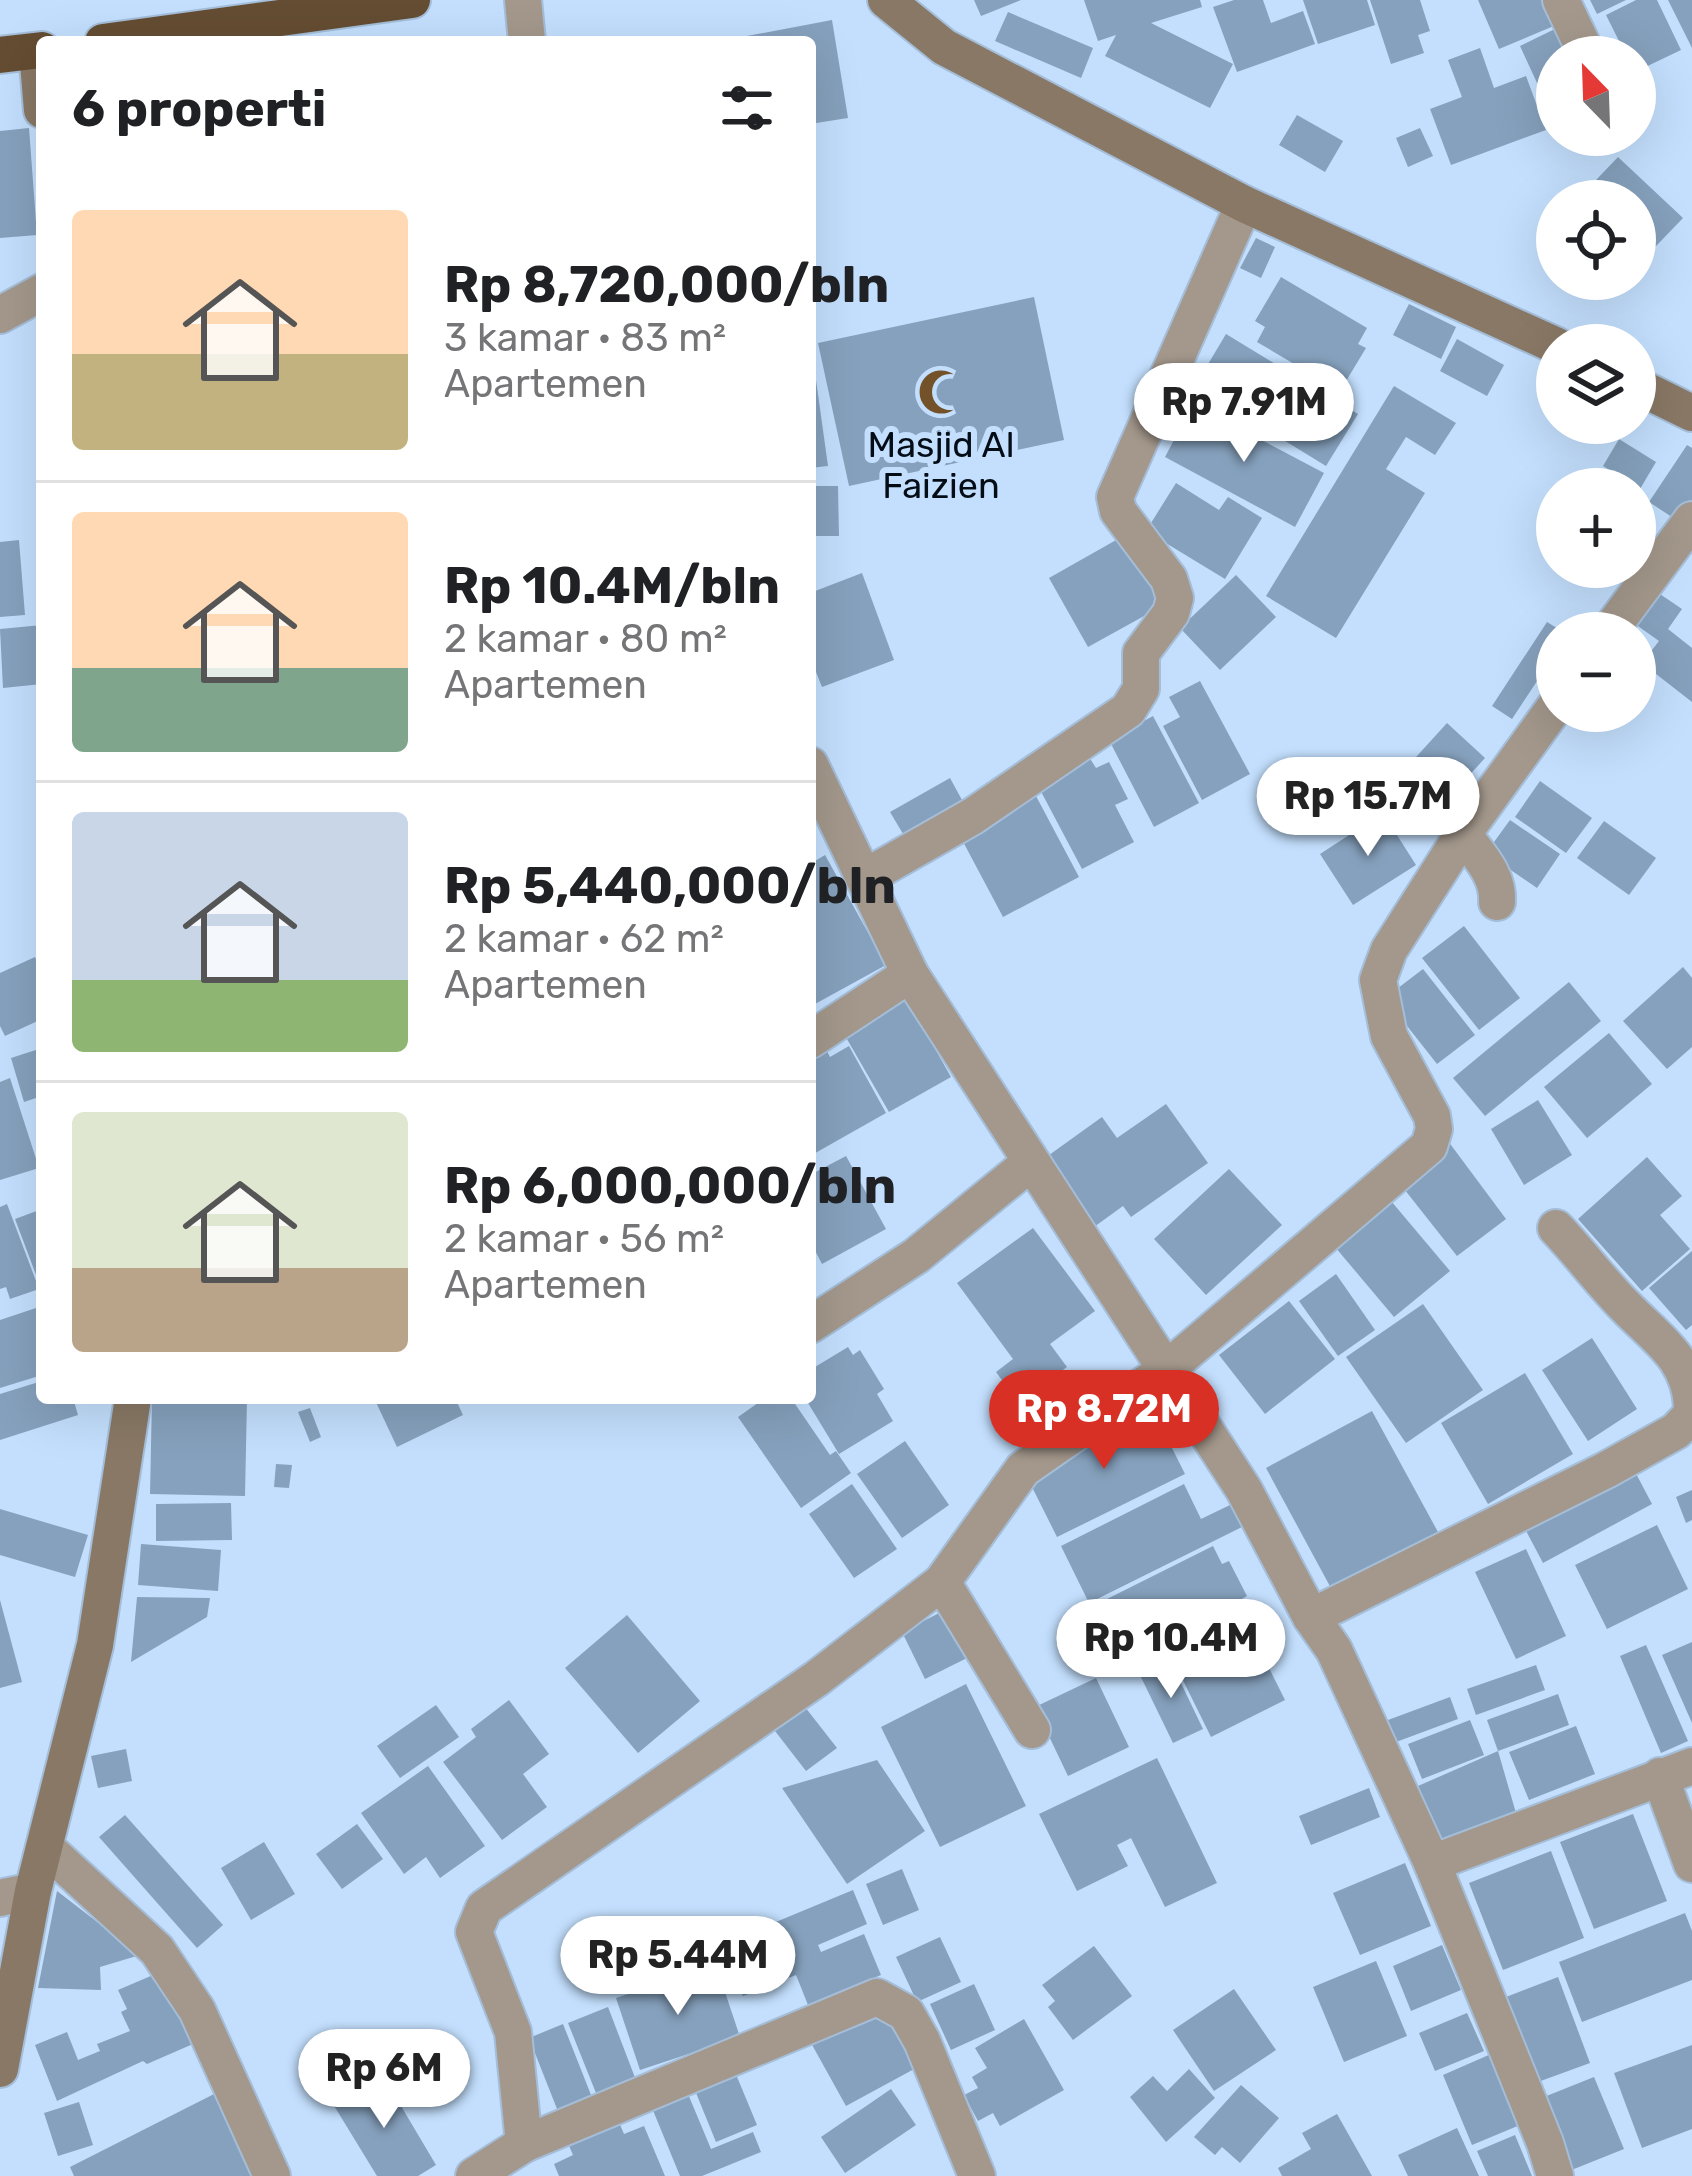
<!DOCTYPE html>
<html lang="id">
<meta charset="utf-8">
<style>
:root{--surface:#fff;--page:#f2f2f2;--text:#202124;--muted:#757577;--line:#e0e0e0;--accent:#d93025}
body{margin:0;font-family:Rubik,sans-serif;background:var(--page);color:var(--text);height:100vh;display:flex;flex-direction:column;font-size:45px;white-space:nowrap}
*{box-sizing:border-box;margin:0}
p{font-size:39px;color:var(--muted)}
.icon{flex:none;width:66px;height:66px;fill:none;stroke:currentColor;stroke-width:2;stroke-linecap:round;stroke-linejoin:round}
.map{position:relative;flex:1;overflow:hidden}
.drawer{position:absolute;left:36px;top:36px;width:780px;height:1368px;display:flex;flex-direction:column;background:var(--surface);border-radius:12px;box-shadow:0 12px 48px #0002}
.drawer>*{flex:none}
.needle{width:78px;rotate:337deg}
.controls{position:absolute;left:1536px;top:36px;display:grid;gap:24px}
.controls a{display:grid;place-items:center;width:120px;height:120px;border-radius:50%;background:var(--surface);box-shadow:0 12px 48px #0002;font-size:60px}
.price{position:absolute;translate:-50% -102px;padding:0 27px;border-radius:42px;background:#fff;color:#222;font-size:39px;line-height:78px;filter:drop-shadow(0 3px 6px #0008)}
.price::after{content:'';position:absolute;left:50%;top:72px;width:36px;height:27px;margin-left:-18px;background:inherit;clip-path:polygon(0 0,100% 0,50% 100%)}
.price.on{background:var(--accent);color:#fff}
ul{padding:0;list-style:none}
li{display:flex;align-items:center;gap:36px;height:300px;padding:0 36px}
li+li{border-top:3px solid var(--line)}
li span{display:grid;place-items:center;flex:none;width:336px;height:240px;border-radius:12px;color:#555}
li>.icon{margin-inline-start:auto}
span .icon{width:144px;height:144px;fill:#fffc;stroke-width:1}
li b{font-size:51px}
h2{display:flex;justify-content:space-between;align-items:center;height:144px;padding:0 36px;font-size:51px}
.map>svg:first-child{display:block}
</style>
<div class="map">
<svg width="1692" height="2176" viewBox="0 0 1692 2176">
<rect width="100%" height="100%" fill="#c3dffd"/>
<g fill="#86a1bd">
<polygon points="974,0 1021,0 981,16"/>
<polygon points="1084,0 1200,0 1202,7 1151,23 1233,64 1210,108 1105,56 1116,35 1098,41"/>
<polygon points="1234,0 1263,0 1271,23 1303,11 1315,44 1237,72 1213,7"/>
<polygon points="1303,0 1367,0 1375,25 1318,44"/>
<polygon points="1370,0 1420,0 1430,31 1418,35 1424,53 1391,64"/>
<polygon points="1478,0 1551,0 1561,23 1499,49"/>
<polygon points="1590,0 1626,0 1597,14"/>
<polygon points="1636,0 1657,0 1681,50 1635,72 1635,57 1627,57 1606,15"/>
<polygon points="1668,0 1692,0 1692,48"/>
<polygon points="1008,12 1093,48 1081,78 995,41"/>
<polygon points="832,20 848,118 810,124 810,42 715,42"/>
<polygon points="1561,26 1575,57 1557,57 1557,108 1550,111 1520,46"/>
<polygon points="1480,48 1494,88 1526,76 1546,130 1451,165 1430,109 1462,97 1448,60"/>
<polygon points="1297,115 1343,141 1325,172 1279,145"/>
<polygon points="29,128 37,235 0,238 0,131"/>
<polygon points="1420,128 1433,156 1408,167 1396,138"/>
<polygon points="1618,157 1683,218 1635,268 1635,201 1576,201"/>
<polygon points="1256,238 1275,247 1261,278 1240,268"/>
<polygon points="1281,277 1367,328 1358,344 1366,348 1340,391 1257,342 1265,327 1255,321"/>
<polygon points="1600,279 1625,279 1613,291"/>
<polygon points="1034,297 1064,440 849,486 818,343"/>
<polygon points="1409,304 1456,327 1441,359 1393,335"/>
<polygon points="1226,334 1358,414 1326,466 1195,386"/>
<polygon points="810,337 828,466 810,468"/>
<polygon points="1457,339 1504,365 1487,396 1440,371"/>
<polygon points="1394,386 1456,423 1435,455 1406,437 1386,469 1425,493 1336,638 1266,596"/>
<polygon points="1193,404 1324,473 1295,527 1165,457"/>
<polygon points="1619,439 1656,462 1640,489 1603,466"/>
<polygon points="1687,445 1692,448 1692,507 1681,523 1649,502"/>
<polygon points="1176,483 1219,510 1228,497 1262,518 1225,579 1146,531"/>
<polygon points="810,486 838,486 839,536 810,536"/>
<polygon points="1125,535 1164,605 1088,647 1049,578"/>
<polygon points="19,540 25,615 0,617 0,542"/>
<polygon points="862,573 894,660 822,687 810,657 810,593"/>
<polygon points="1236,575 1276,617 1220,670 1180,628"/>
<polygon points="1651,588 1682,609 1668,629 1692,648 1692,702 1642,663 1659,641 1628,619"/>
<polygon points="1547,622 1565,633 1557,633 1557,651 1512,719 1492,706"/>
<polygon points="42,625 42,684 3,688 0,629"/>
<polygon points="1200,681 1250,774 1202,800 1163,726 1180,717 1169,697"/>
<polygon points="1153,716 1199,803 1154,827 1109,740"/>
<polygon points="1447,723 1485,758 1425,824 1387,789"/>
<polygon points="1089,757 1096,768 1109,762 1128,799 1115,805 1134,842 1082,869 1037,784"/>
<polygon points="950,778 968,811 909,844 890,812"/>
<polygon points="1540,781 1592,818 1566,853 1515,817"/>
<polygon points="1036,796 1079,877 1003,917 960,836"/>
<polygon points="1383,813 1416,865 1353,905 1320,854"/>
<polygon points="1510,820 1560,854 1537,888 1486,853"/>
<polygon points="1604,821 1656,858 1629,895 1577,858"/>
<polygon points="825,855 886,965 815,1004 810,995 810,864"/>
<polygon points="1464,926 1520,998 1479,1030 1422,958"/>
<polygon points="35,957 42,973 42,1019 5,1036 0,1026 0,973"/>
<polygon points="1683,967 1692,978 1692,1047 1667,1069 1623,1021"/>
<polygon points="1423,969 1475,1035 1437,1064 1385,998"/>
<polygon points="1569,982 1601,1021 1485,1116 1453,1078"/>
<polygon points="903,992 951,1077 889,1112 840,1027"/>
<polygon points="1609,1033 1652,1084 1587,1138 1544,1087"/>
<polygon points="823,1044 830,1057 849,1046 886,1113 810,1156 810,1052"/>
<polygon points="42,1048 42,1096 24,1102 11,1058"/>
<polygon points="10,1078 39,1168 0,1180 0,1082"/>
<polygon points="1538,1100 1572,1155 1524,1185 1491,1129"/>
<polygon points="1166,1104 1208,1163 1131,1217 1123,1206 1094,1227 1045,1158 1102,1117 1117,1138"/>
<polygon points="1448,1141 1506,1219 1457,1256 1397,1180"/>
<polygon points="846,1156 886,1229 822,1264 810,1241 810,1175"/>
<polygon points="1647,1157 1682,1196 1660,1215 1690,1249 1642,1291 1578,1219"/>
<polygon points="1229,1169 1282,1225 1206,1295 1154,1239"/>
<polygon points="1386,1195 1450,1271 1394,1317 1330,1241"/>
<polygon points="7,1204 39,1289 10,1299 6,1287 0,1289 0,1207"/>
<polygon points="42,1209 42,1279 38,1280 15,1219"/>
<polygon points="1033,1228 1095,1311 1050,1344 1067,1367 1018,1402 996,1372 1013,1359 957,1283"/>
<polygon points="1692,1251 1692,1325 1686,1330 1649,1288"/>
<polygon points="1336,1274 1375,1330 1338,1356 1299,1301"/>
<polygon points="1289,1301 1335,1359 1265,1414 1219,1355"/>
<polygon points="1423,1304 1483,1390 1406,1443 1346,1357"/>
<polygon points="42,1306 42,1375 0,1388 0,1320"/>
<polygon points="1592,1338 1637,1409 1588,1441 1542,1370"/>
<polygon points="848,1347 853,1355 860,1350 884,1389 877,1394 893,1421 839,1454 805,1398 810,1398 810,1370"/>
<polygon points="1525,1373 1573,1454 1488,1504 1441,1423"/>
<polygon points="42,1381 42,1398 73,1398 78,1415 0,1440 0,1394"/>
<polygon points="152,1398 247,1398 245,1496 150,1494"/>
<polygon points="374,1398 455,1398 463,1415 397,1447"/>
<polygon points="765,1398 791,1398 830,1455 836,1451 851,1473 801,1508 738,1417"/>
<polygon points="310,1408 321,1437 310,1442 298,1412"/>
<polygon points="1152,1408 1185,1474 1057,1537 1024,1471"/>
<polygon points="1372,1411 1438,1532 1332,1590 1266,1468"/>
<polygon points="905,1441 949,1505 902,1538 857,1474"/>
<polygon points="276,1464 292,1465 289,1488 274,1487"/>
<polygon points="1632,1466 1652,1504 1543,1563 1523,1525"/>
<polygon points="852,1484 897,1549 854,1578 809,1514"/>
<polygon points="1184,1484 1201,1519 1230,1505 1242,1527 1089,1603 1061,1546"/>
<polygon points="1692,1490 1692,1520 1686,1523 1676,1497"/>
<polygon points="231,1503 232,1540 156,1541 156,1504"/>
<polygon points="0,1509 88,1535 75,1577 0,1555"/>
<polygon points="1657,1525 1688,1589 1607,1629 1575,1565"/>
<polygon points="141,1544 221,1550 218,1591 138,1585"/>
<polygon points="1213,1546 1222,1564 1229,1561 1247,1596 1240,1600 1247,1614 1162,1657 1142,1616 1107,1634 1093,1606"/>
<polygon points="1526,1549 1566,1636 1516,1659 1475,1572"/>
<polygon points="137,1597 210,1598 207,1617 131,1662"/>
<polygon points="0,1600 22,1682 0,1688"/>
<polygon points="943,1611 967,1658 925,1679 902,1632"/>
<polygon points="627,1615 700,1701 638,1753 565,1668"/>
<polygon points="1245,1620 1285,1700 1211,1737 1171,1656"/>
<polygon points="1692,1642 1692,1723 1662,1655"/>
<polygon points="1646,1645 1688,1741 1661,1753 1620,1656"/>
<polygon points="1169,1658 1203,1729 1173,1743 1139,1673"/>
<polygon points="1536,1665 1545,1690 1476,1715 1467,1689"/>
<polygon points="1096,1678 1129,1747 1068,1776 1035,1707"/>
<polygon points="966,1684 1026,1806 940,1847 881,1727"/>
<polygon points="1558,1694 1569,1725 1498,1751 1516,1813 1439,1842 1418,1786 1498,1751 1487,1720"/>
<polygon points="1450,1697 1458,1719 1396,1742 1388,1720"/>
<polygon points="509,1700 549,1754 523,1774 547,1807 502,1840 443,1762 476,1737 471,1729"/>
<polygon points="436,1705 459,1737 400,1778 377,1746"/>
<polygon points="805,1707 837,1748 806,1771 775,1731"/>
<polygon points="1470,1720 1484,1755 1422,1779 1408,1744"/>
<polygon points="1576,1726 1595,1774 1529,1800 1509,1752"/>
<polygon points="126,1749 132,1781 98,1788 91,1756"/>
<polygon points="1157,1758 1217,1883 1165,1907 1131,1838 1117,1845 1128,1866 1077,1891 1039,1814"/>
<polygon points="877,1760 925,1831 847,1884 782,1788"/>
<polygon points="428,1766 485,1846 440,1878 426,1857 404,1874 361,1813"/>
<polygon points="1369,1788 1380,1817 1311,1845 1299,1816"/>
<polygon points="1633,1814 1667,1901 1594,1929 1560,1842"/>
<polygon points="125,1815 223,1925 197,1948 99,1837"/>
<polygon points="357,1824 383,1859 342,1889 316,1854"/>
<polygon points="264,1842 295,1894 251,1920 221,1868"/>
<polygon points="1551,1851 1584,1938 1503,1970 1469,1883"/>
<polygon points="1405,1863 1431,1926 1360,1955 1333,1893"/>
<polygon points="902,1869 919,1910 883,1925 866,1884"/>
<polygon points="853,1890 867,1924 818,1945 821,1952 864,1934 881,1975 808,2005 796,1975 743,1996 727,1956 758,1943 754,1931"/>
<polygon points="57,1891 140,1955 100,1967 101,1990 38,1988"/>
<polygon points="1685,1913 1692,1931 1692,1980 1582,2022 1559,1962"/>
<polygon points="940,1937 961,1982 917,2002 896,1957"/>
<polygon points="1442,1945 1461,1990 1411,2011 1393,1966"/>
<polygon points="1094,1946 1132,1996 1073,2040 1048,2007 1055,2001 1042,1985"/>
<polygon points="1376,1961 1407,2036 1344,2062 1313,1987"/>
<polygon points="716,1965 740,2037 640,2070 616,1998"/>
<polygon points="160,1972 193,2044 147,2064 143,2061 57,2101 35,2045 67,2032 78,2060 100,2051 97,2044 130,2031 121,2012 127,2009 118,1990"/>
<polygon points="1558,1977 1590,2063 1538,2082 1506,1997"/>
<polygon points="974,1984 995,2030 951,2050 930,2004"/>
<polygon points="1234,1989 1276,2050 1214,2091 1173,2030"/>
<polygon points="882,2004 916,2068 846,2106 811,2043"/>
<polygon points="608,2007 639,2088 600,2103 568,2023"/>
<polygon points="1467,2013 1484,2051 1435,2071 1419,2033"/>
<polygon points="1024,2019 1064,2090 1000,2126 993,2113 978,2121 964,2095 978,2088 972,2077 987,2068 975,2048"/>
<polygon points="563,2024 595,2105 561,2119 529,2038"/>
<polygon points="1692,2045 1692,2129 1642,2148 1614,2073"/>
<polygon points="1491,2054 1520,2125 1472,2145 1443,2075"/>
<polygon points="1189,2069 1215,2098 1166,2142 1130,2097 1153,2076 1167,2091"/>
<polygon points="735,2072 757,2125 716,2142 694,2088"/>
<polygon points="382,2074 436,2165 418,2176 377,2176 333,2104"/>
<polygon points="1594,2077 1624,2149 1569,2171 1539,2099"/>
<polygon points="1241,2085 1279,2118 1240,2163 1222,2147 1215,2155 1194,2137"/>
<polygon points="891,2089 916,2125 845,2173 821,2137"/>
<polygon points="216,2093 258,2176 74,2176 70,2167"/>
<polygon points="688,2094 711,2149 753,2132 761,2152 702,2176 680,2176 652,2108"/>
<polygon points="79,2102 93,2145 58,2156 44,2113"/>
<polygon points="1337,2114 1372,2176 1282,2176 1278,2168 1311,2149 1302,2133"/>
<polygon points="618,2120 624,2134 644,2126 665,2176 559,2176 554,2164 573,2155 567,2141"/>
<polygon points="1457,2128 1479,2176 1408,2176 1398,2155"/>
<polygon points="1515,2135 1532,2176 1488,2176 1477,2151"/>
</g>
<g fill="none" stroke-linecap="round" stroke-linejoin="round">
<g stroke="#a4bdd8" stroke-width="40">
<g id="street">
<polyline points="523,0 527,42"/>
<polyline points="1561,0 1588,57"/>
<polyline points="0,315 42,292"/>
<polyline points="1608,633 1692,520"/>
<polyline points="810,765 910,974 1244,1490 1311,1617 1334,1650 1432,1863 1545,2143 1555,2176"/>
<path d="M1463 834C1478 855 1499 875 1497 902"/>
<polyline points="864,878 973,816 1128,710 1141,689 1141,653 1171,613 1175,598 1169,579 1118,511 1115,497 1244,204"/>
<polyline points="810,1040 910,974"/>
<path d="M1556 1228C1580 1253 1601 1282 1626 1307 1657 1339 1689 1357 1692 1406"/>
<polyline points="810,1325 916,1256 1030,1163"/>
<polyline points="942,1582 1032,1730"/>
<polyline points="1311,1617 1606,1470 1676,1431 1692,1414"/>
<polyline points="1660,1776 1692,1864"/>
<polyline points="46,1848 157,1950 197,2010 272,2176"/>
<polyline points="1432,1863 1692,1766"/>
<polyline points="0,1898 33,1891"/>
<polyline points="524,2144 513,2032 474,1932 484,1908 816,1679 942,1582 1023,1469 1167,1369 1429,1146 1434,1129 1432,1116 1389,1036 1378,980 1389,950 1463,834 1557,704"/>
<polyline points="474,2176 524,2144 877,1997 906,2013 922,2041 977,2176"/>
</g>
</g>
<g stroke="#a4bdd8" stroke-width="40">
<g id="secondary">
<polyline points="886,0 944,47 1244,204 1557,346"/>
<polyline points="37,51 42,110"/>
<polyline points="1635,385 1692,413"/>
<polyline points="0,2069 33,1891 95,1645 133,1398"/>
</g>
</g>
<g stroke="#a4bdd8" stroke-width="40">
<g id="highway">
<polyline points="103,42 412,0"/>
<polyline points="0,55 42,50"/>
</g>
</g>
<use href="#street" stroke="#a4988c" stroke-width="36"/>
<use href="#secondary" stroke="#897865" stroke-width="36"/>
<use href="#highway" stroke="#644d32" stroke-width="36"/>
</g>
<defs>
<g id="mosque-bare" transform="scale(3.6)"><path d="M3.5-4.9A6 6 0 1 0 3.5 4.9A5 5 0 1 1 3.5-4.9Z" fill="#735229" stroke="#c3dffd" stroke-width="2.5" paint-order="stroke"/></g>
</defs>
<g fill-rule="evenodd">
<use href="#mosque-bare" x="941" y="392"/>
</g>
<g text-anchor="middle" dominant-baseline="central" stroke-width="12" stroke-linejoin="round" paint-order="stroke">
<g font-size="36" fill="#040d16" stroke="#c3dffd">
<text x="941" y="444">Masjid Al<tspan x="941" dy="41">Faizien</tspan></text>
</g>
</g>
</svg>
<div class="controls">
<a><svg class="needle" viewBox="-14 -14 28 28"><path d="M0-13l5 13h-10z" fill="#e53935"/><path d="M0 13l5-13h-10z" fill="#757577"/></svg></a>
<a><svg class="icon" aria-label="locate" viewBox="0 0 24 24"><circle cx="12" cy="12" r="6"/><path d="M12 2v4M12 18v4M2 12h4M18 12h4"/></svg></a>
<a><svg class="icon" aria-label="layers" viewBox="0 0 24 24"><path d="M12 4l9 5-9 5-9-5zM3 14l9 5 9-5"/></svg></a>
<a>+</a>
<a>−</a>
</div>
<b class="price" style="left:1244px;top:465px">Rp 7.91M</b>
<b class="price" style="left:1368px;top:859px">Rp 15.7M</b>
<b class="price on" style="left:1104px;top:1472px">Rp 8.72M</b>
<b class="price" style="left:1171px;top:1701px">Rp 10.4M</b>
<b class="price" style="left:678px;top:2018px">Rp 5.44M</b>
<b class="price" style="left:384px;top:2131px">Rp 6M</b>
<section class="drawer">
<h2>6 properti<svg class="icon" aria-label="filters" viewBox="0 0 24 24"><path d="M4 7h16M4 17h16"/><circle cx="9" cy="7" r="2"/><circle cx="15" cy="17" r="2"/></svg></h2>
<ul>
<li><span style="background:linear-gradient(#ffd9b3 60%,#c2b280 0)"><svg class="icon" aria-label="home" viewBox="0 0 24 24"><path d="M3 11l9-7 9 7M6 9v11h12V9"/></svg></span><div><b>Rp 8,720,000/bln</b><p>3 kamar · 83 m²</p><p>Apartemen</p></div></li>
<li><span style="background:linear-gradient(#ffd9b3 65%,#7fa58c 0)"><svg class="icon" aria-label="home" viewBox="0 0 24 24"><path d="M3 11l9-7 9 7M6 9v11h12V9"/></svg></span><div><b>Rp 10.4M/bln</b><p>2 kamar · 80 m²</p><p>Apartemen</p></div></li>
<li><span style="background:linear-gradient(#c9d6e8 70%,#8fb573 0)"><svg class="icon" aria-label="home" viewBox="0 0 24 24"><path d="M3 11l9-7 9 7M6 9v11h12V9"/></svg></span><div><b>Rp 5,440,000/bln</b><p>2 kamar · 62 m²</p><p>Apartemen</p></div></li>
<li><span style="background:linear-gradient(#dfe7d0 65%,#b9a48a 0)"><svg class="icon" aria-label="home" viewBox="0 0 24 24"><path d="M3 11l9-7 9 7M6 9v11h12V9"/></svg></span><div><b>Rp 6,000,000/bln</b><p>2 kamar · 56 m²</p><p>Apartemen</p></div></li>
</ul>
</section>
</div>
